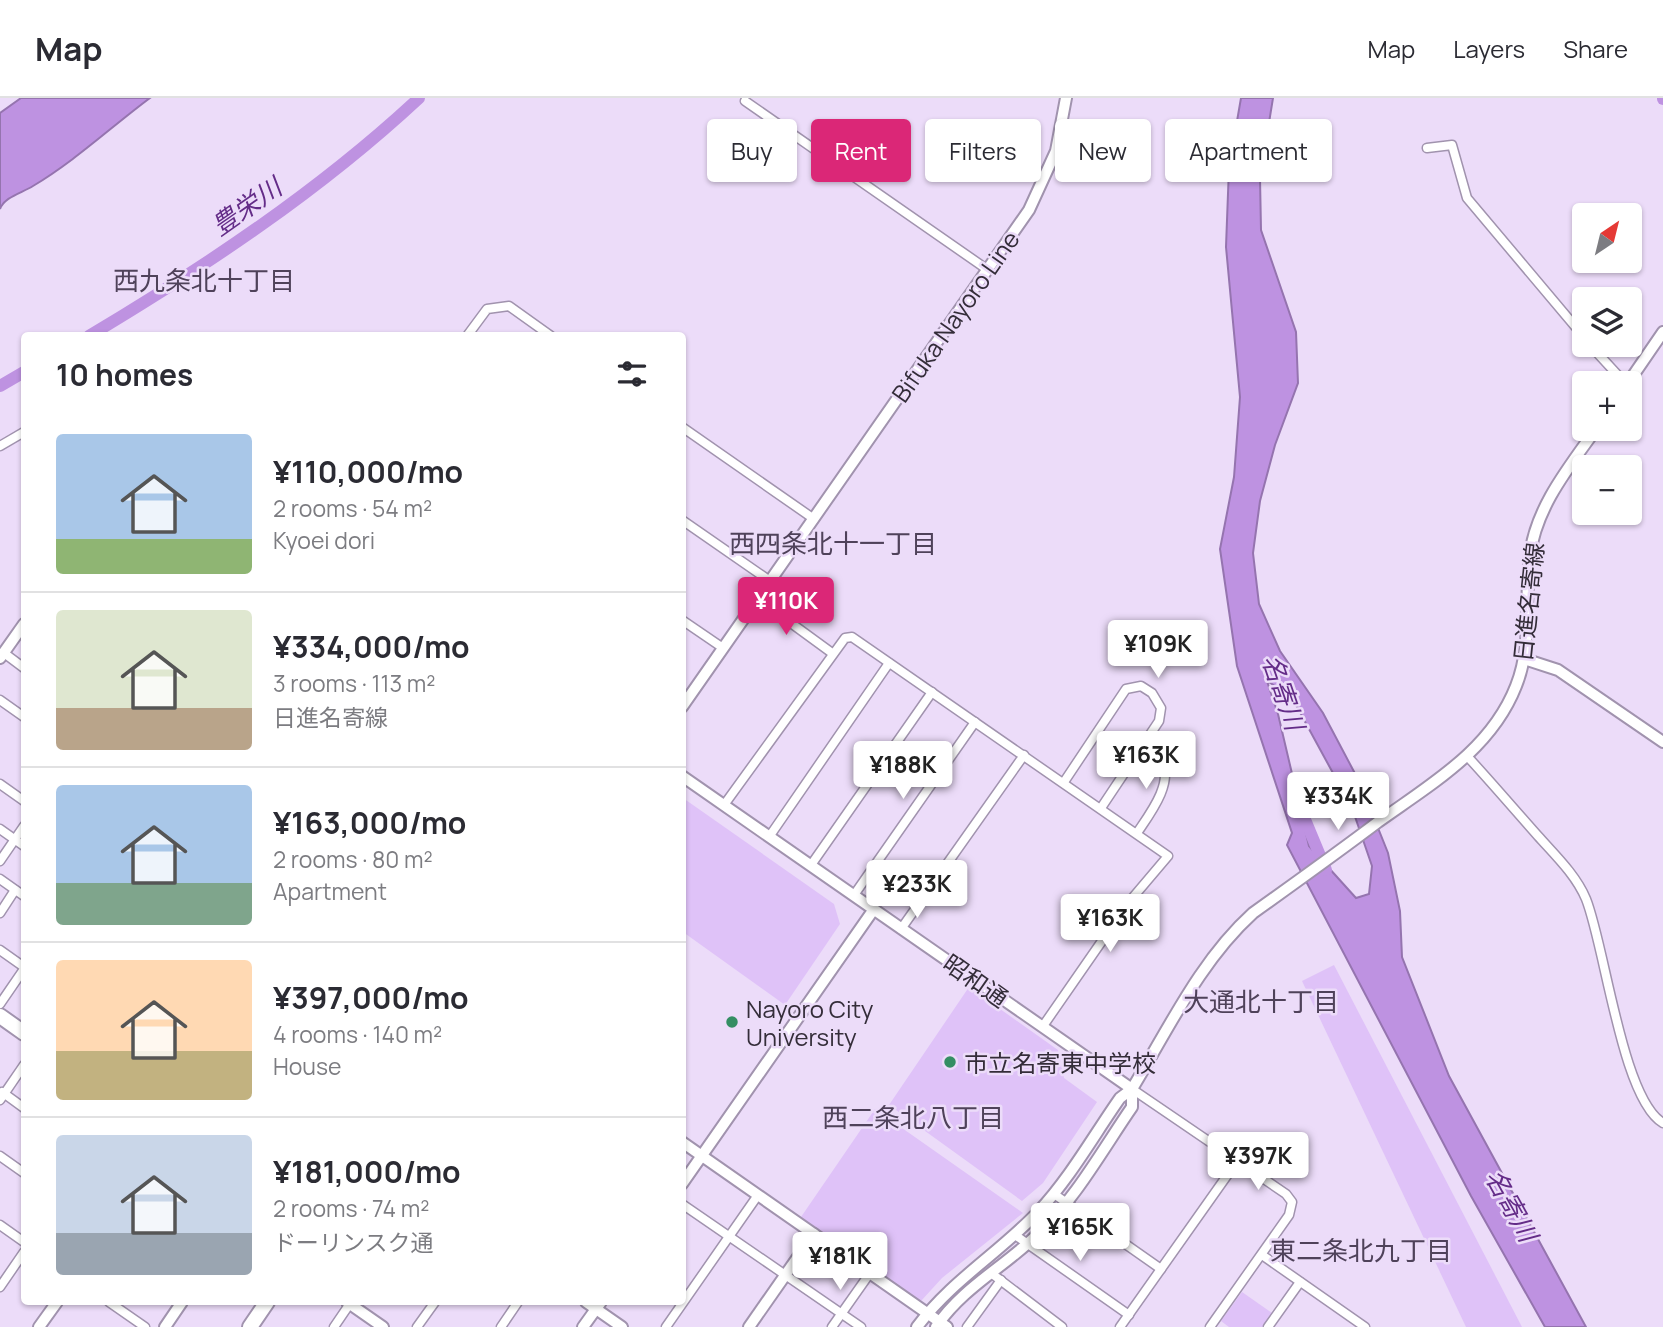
<!DOCTYPE html>
<meta charset="utf-8">
<style>
:root{--surface:#fff;--page:#f2f2f3;--text:#2b2b33;--muted:#7c7c81;--line:#e1e1e2;--accent:#db2777}
body{margin:0;font-family:Manrope,"Noto Sans JP",sans-serif;background:var(--page);color:var(--text);height:100vh;display:flex;flex-direction:column;font-size:26px;white-space:nowrap}
*{box-sizing:border-box;margin:0}
p{font-size:23px;color:var(--muted)}
.icon{flex:none;width:38px;height:38px;fill:none;stroke:currentColor;stroke-width:2;stroke-linecap:round;stroke-linejoin:round}
.map{position:relative;flex:1;overflow:hidden}
.sheet{position:absolute;left:21px;top:234px;width:665px;height:973px;display:flex;flex-direction:column;background:var(--surface);border-radius:7px;box-shadow:0 2px 5px #0004}
.sheet>*{flex:none}
.guide{position:absolute;left:707px;top:21px;width:665px;height:63px;display:flex;gap:14px}
.needle{width:46px;rotate:35deg}
.controls{position:absolute;left:1572px;top:105px;display:grid;gap:14px}
.controls a{display:grid;place-items:center;width:70px;height:70px;border-radius:7px;background:var(--surface);box-shadow:0 2px 5px #0004;font-size:35px}
.price{position:absolute;translate:-50% -60px;padding:0 16px;border-radius:7px;background:#fff;color:#222;font-size:23px;line-height:46px;filter:drop-shadow(0 2px 4px #0008)}
.price::after{content:'';position:absolute;left:50%;top:42px;width:21px;height:16px;margin-left:-10px;background:inherit;clip-path:polygon(0 0,100% 0,50% 100%)}
.price.on{background:var(--accent);color:#fff}
ul{padding:0;list-style:none}
li{display:flex;align-items:center;gap:21px;height:175px;padding:0 35px}
li+li{border-top:2px solid var(--line)}
li span{display:grid;place-items:center;flex:none;width:196px;height:140px;border-radius:7px;color:#555}
li>.icon{margin-inline-start:auto}
span .icon{width:84px;height:84px;fill:#fffc;stroke-width:1}
li b{font-size:30px}
h2{display:flex;justify-content:space-between;align-items:center;height:84px;padding:0 35px;font-size:30px}
.chip{padding:0 24px;border-radius:7px;background:var(--surface);box-shadow:0 2px 5px #0004;font-size:24px;line-height:63px}
.chip.on{background:var(--accent);color:#fff}
header{display:flex;align-items:center;gap:42px;box-sizing:border-box;height:98px;padding:0 35px;background:var(--surface);border-bottom:2px solid var(--line)}
header strong{font-size:33px}
nav{display:flex;gap:38px;margin-inline-start:auto;font-size:24px}
.map>svg:first-child{display:block}
</style>
<header>
<strong>Map</strong>
<nav><a>Map</a><a>Layers</a><a>Share</a></nav>
</header>
<div class="map">
<svg width="1663" height="1229" viewBox="0 0 1663 1229">
<rect width="100%" height="100%" fill="#ecdcf9"/>
<g fill="#dfc2f8">
<polygon points="683,700 834,806 840,826 785,907 683,834"/>
<polygon points="1334,867 1522,1229 1466,1229 1302,883"/>
<polygon points="969,889 1058,952 1064,980 1097,1004 1043,1085 1022,1103 889,1007"/>
<polygon points="875,1011 1023,1115 942,1180 921,1203 801,1119"/>
<polygon points="1242,1194 1272,1215 1262,1229 1229,1229 1221,1223"/>
</g>
<g fill="#be92e1" stroke="#9574af" stroke-width="2" fill-rule="evenodd">
<path d="M21 0H150C111 29 75 63 33 88 22 95 4 99 0 111V15Z"/>
<path d="M1241 0H1273L1260 80 1261 132 1296 234 1298 285 1275 347 1260 403 1253 455 1259 506 1280 553 1323 615 1360 685 1388 755 1400 813 1402 859 1449 978 1586 1229H1545L1471 1098 1287 747 1292 735 1237 568 1220 451 1234 379 1240 299 1226 149 1229 69ZM1267 583 1291 598 1352 710 1372 768 1369 796 1356 800 1309 748 1278 616Z"/>
</g>
<g fill="none" stroke-linecap="round" stroke-linejoin="round">
<g stroke="#be92e1" stroke-width="12">
<polyline points="1663,0 1663,1"/>
<path d="M89 238C206 168 319 93 419 0"/>
<polyline points="0,288 24,274"/>
<polyline points="1294,695 1326,772"/>
</g>
<g stroke="#a193ae" stroke-width="11">
<g id="street">
<polyline points="745,3 988,172"/>
<polyline points="1427,50 1452,47 1467,100 1584,239"/>
<polyline points="467,238 487,211 509,208 551,238"/>
<polyline points="1590,247 1625,285"/>
<polyline points="682,329 814,421"/>
<polyline points="0,348 24,334"/>
<polyline points="682,422 770,483"/>
<polyline points="758,501 832,555"/>
<polyline points="682,522 723,550"/>
<polyline points="4,555 24,570"/>
<polyline points="0,602 24,619"/>
<path d="M1467 658C1491 684 1514 711 1538 738 1555 757 1576 777 1586 801 1605 848 1622 1001 1663 1025"/>
<polyline points="1064,684 1126,591 1141,588 1152,595 1161,610 1159,623 1101,710"/>
<polyline points="0,686 24,703"/>
<polyline points="724,707 845,540 852,539 1168,758 1129,804 1043,928"/>
<polyline points="0,731 24,748"/>
<path d="M1137 735C1149 717 1175 684 1161 662 1157 656 1148 652 1142 648"/>
<polyline points="769,739 889,565"/>
<polyline points="0,763 24,728"/>
<polyline points="811,767 932,594"/>
<polyline points="0,781 24,798"/>
<polyline points="854,797 975,624"/>
<polyline points="0,815 15,792"/>
<polyline points="901,831 1024,657"/>
<polyline points="0,852 24,869"/>
<polyline points="0,906 24,871"/>
<polyline points="1132,991 1286,1096 1292,1104 1289,1117 1210,1229"/>
<polyline points="2,994 24,1010"/>
<polyline points="0,1002 24,967"/>
<polyline points="0,1058 24,1075"/>
<polyline points="1054,1096 1161,1171"/>
<polyline points="682,1106 861,1229"/>
<polyline points="0,1127 24,1144"/>
<polyline points="1015,1137 1129,1217"/>
<polyline points="1262,1157 1365,1229"/>
<polyline points="991,1175 1062,1229"/>
<polyline points="0,1189 24,1154"/>
<polyline points="109,1204 145,1229"/>
<polyline points="334,1229 351,1204"/>
<polyline points="417,1229 435,1204"/>
<polyline points="501,1229 518,1204"/>
<polyline points="666,1229 758,1097"/>
<polyline points="832,1229 870,1175"/>
<polyline points="967,1229 1001,1182"/>
<polyline points="1120,1229 1238,1062"/>
<polyline points="1268,1229 1300,1184"/>
</g>
</g>
<g stroke="#a193ae" stroke-width="14">
<g id="secondary">
<polyline points="1628,285 1663,234"/>
<polyline points="0,560 24,526"/>
<polyline points="1524,561 1558,572 1663,644"/>
<polyline points="682,609 1029,112 1056,53 1066,0"/>
<polyline points="682,678 1132,991"/>
<polyline points="682,1044 947,1229"/>
<polyline points="682,1086 874,811"/>
<polyline points="347,1204 383,1229"/>
<polyline points="586,1204 622,1229"/>
<polyline points="39,1229 57,1204"/>
<polyline points="165,1229 182,1204"/>
<polyline points="583,1229 601,1204"/>
<polyline points="749,1229 814,1136"/>
<path d="M917 1229C951 1183 999 1155 1038 1114 1070 1080 1094 1037 1120 1000L1132 991C1169 930 1200 863 1253 815 1295 785 1337 755 1378 724 1431 686 1491 652 1516 588 1533 546 1524 501 1530 457 1536 409 1569 369 1596 331"/>
<path d="M936 1229C963 1189 1006 1168 1039 1135 1076 1100 1103 1051 1132 1009V991"/>
</g>
</g>
<g stroke="#a193ae" stroke-width="18">
<g id="highway">
<polyline points="0,918 24,935"/>
<polyline points="250,1229 267,1204"/>
</g>
</g>
<use href="#street" stroke="#fff" stroke-width="8"/>
<use href="#secondary" stroke="#fff" stroke-width="10"/>
<use href="#highway" stroke="#fff" stroke-width="14"/>
</g>
<g fill="#348e63" stroke="#ecdcf9" stroke-width="2.5">
<circle cx="732" cy="924" r="7"/>
<circle cx="950" cy="964" r="7"/>
</g>
<g text-anchor="middle" dominant-baseline="central" stroke-width="5" stroke-linejoin="round" paint-order="stroke">
<g font-size="24" fill="#342d39" stroke="#ecdcf9">
<text transform="translate(955 218) rotate(-55)">Bifuka Nayoro Line</text>
<text transform="translate(1528 504) rotate(-84)">日進名寄線</text>
<text transform="translate(976 882) rotate(35)">昭和通</text>
</g>
<g font-size="24" fill="#342d39" stroke="#ecdcf9" text-anchor="start">
<text x="746" y="910">Nayoro City<tspan x="746" dy="28">University</tspan></text>
<text x="964" y="964">市立名寄東中学校</text>
</g>
<g font-size="26" font-style="italic" fill="#642c88" stroke="#ecdcf9">
<text transform="translate(246 108) rotate(-35)">豊栄川</text>
<text transform="translate(1284 594) rotate(71)">名寄川</text>
<text transform="translate(1512 1107) rotate(61)">名寄川</text>
</g>
<g font-size="26" fill="#4f425a" stroke="#ecdcf9">
<text x="204" y="182">西九条北十丁目</text>
<text x="833" y="445">西四条北十一丁目</text>
<text x="1261" y="903">大通北十丁目</text>
<text x="913" y="1019">西二条北八丁目</text>
<text x="1361" y="1152">東二条北九丁目</text>
</g>
</g>
</svg>
<div class="controls">
<a><svg class="needle" viewBox="-14 -14 28 28"><path d="M0-13l5 13h-10z" fill="#e53935"/><path d="M0 13l5-13h-10z" fill="#7c7c81"/></svg></a>
<a><svg class="icon" aria-label="layers" viewBox="0 0 24 24"><path d="M12 4l9 5-9 5-9-5zM3 14l9 5 9-5"/></svg></a>
<a>+</a>
<a>−</a>
</div>
<b class="price on" style="left:786px;top:539px">¥110K</b>
<b class="price" style="left:1158px;top:582px">¥109K</b>
<b class="price" style="left:1146px;top:693px">¥163K</b>
<b class="price" style="left:903px;top:703px">¥188K</b>
<b class="price" style="left:1338px;top:734px">¥334K</b>
<b class="price" style="left:917px;top:822px">¥233K</b>
<b class="price" style="left:1110px;top:856px">¥163K</b>
<b class="price" style="left:1258px;top:1094px">¥397K</b>
<b class="price" style="left:1080px;top:1165px">¥165K</b>
<b class="price" style="left:840px;top:1194px">¥181K</b>
<div class="guide">
<a class="chip">Buy</a>
<a class="chip on">Rent</a>
<a class="chip">Filters</a>
<a class="chip">New</a>
<a class="chip">Apartment</a>
</div>
<section class="sheet">
<h2>10 homes<svg class="icon" aria-label="filters" viewBox="0 0 24 24"><path d="M4 7h16M4 17h16"/><circle cx="9" cy="7" r="2"/><circle cx="15" cy="17" r="2"/></svg></h2>
<ul>
<li><span style="background:linear-gradient(#a9c7e8 75%,#8fb573 0)"><svg class="icon" aria-label="home" viewBox="0 0 24 24"><path d="M3 11l9-7 9 7M6 9v11h12V9"/></svg></span><div><b>¥110,000/mo</b><p>2 rooms · 54 m²</p><p>Kyoei dori</p></div></li>
<li><span style="background:linear-gradient(#dfe7d0 70%,#b9a48a 0)"><svg class="icon" aria-label="home" viewBox="0 0 24 24"><path d="M3 11l9-7 9 7M6 9v11h12V9"/></svg></span><div><b>¥334,000/mo</b><p>3 rooms · 113 m²</p><p>日進名寄線</p></div></li>
<li><span style="background:linear-gradient(#a9c7e8 70%,#7fa58c 0)"><svg class="icon" aria-label="home" viewBox="0 0 24 24"><path d="M3 11l9-7 9 7M6 9v11h12V9"/></svg></span><div><b>¥163,000/mo</b><p>2 rooms · 80 m²</p><p>Apartment</p></div></li>
<li><span style="background:linear-gradient(#ffd9b3 65%,#c2b280 0)"><svg class="icon" aria-label="home" viewBox="0 0 24 24"><path d="M3 11l9-7 9 7M6 9v11h12V9"/></svg></span><div><b>¥397,000/mo</b><p>4 rooms · 140 m²</p><p>House</p></div></li>
<li><span style="background:linear-gradient(#c9d6e8 70%,#9aa5b1 0)"><svg class="icon" aria-label="home" viewBox="0 0 24 24"><path d="M3 11l9-7 9 7M6 9v11h12V9"/></svg></span><div><b>¥181,000/mo</b><p>2 rooms · 74 m²</p><p>ドーリンスク通</p></div></li>
</ul>
</section>
</div>
